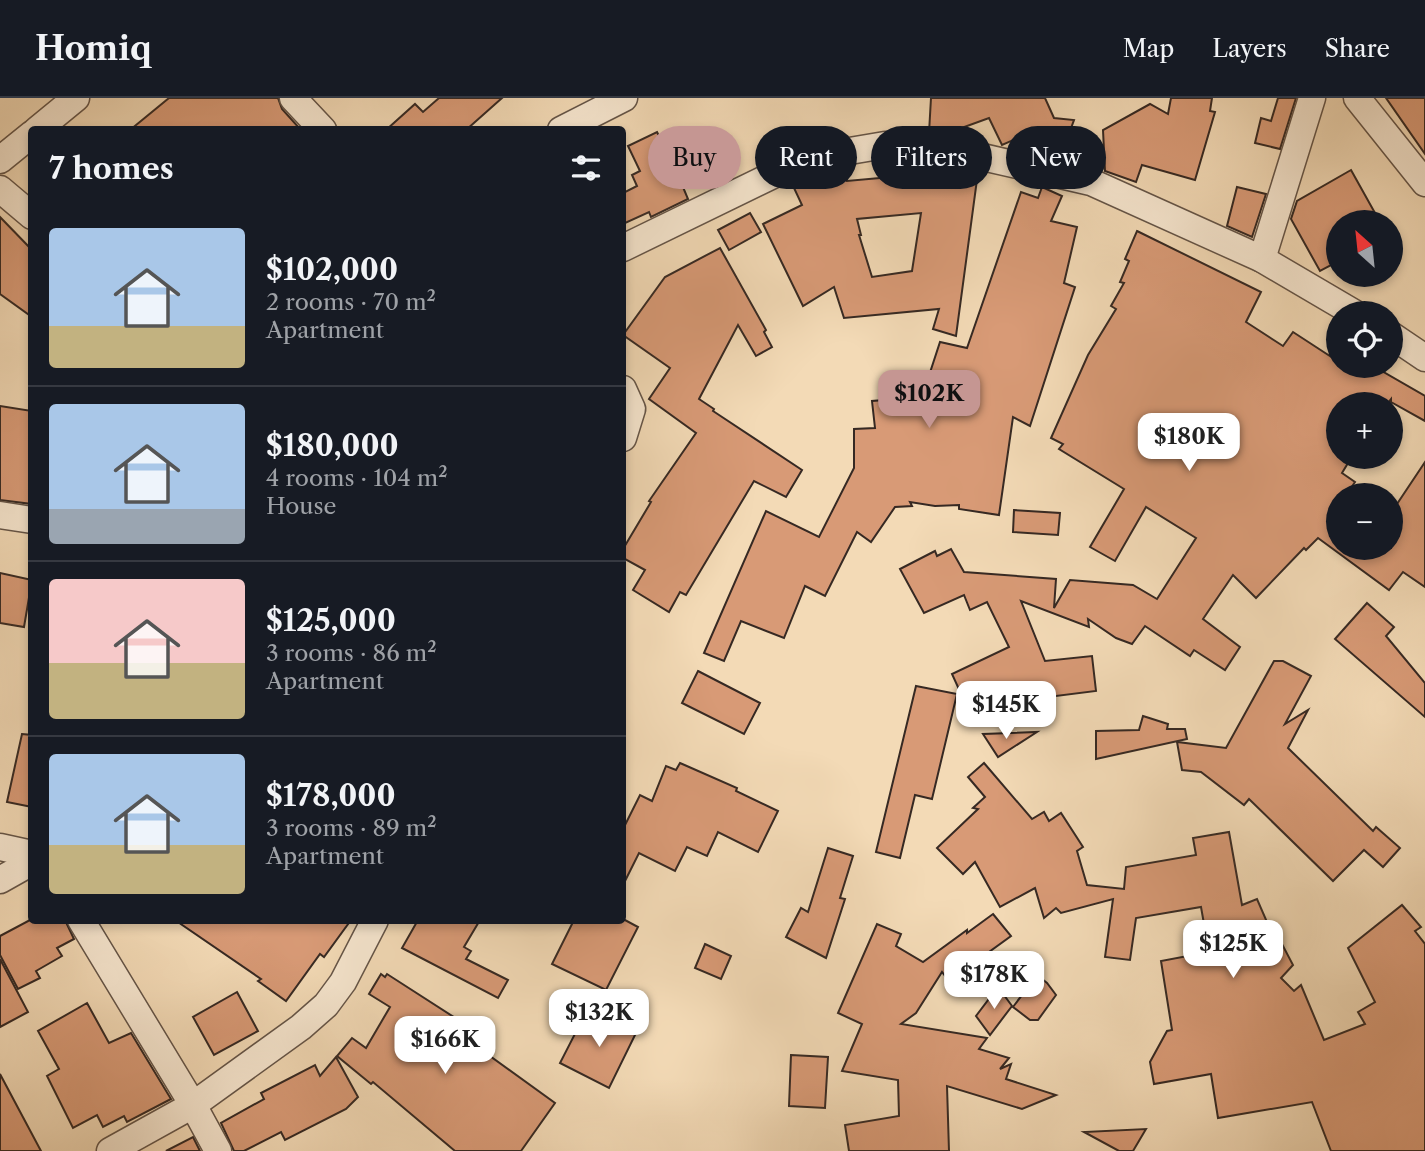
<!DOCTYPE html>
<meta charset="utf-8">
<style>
:root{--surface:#171b24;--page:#20242c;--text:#f1f3f6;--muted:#9ea1a6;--line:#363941;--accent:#c59692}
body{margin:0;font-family:"Libre Caslon Text",serif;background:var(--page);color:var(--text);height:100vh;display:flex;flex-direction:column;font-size:26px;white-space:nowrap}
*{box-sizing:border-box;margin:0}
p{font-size:23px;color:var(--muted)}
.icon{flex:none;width:38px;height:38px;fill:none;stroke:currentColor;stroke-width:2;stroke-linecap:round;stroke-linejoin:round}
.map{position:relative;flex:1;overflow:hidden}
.sheet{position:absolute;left:28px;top:28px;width:598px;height:798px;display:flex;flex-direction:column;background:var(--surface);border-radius:7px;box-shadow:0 4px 10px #0003}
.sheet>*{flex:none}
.hud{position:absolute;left:648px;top:28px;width:665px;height:63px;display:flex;gap:14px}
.needle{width:46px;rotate:333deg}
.fabs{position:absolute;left:1326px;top:112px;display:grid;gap:14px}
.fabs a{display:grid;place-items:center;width:77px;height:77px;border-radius:50%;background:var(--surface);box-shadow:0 4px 10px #0003;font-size:35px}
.price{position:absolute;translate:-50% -60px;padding:0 16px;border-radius:14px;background:#fff;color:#222;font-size:23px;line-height:46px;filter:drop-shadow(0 2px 4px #0008)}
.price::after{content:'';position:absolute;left:50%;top:42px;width:21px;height:16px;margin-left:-10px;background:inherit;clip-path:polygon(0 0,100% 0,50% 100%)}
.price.active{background:var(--accent);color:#111}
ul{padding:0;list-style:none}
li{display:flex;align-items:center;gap:21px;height:175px;padding:0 21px}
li+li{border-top:2px solid var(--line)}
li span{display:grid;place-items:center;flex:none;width:196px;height:140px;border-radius:7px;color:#555}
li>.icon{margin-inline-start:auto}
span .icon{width:84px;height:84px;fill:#fffc;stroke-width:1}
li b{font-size:30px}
h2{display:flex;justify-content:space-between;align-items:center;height:84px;padding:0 21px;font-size:30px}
.chip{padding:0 24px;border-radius:32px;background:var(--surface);box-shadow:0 4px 10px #0003;font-size:24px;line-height:63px}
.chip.active{background:var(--accent);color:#111}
header{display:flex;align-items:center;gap:42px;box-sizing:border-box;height:98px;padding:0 35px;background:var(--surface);border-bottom:2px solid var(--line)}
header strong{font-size:33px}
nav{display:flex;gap:38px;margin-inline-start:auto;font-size:24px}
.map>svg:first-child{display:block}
</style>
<header>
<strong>Homiq</strong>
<nav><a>Map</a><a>Layers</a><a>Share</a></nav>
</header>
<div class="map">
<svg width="1425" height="1053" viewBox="0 0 1425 1053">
<rect width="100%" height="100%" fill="#f3dab6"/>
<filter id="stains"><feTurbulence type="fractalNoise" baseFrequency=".00286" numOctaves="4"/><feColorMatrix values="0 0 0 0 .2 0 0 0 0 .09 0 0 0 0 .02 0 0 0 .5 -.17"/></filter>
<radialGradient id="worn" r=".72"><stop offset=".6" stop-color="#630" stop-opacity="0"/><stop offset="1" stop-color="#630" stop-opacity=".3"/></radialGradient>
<g fill="#d89a76" stroke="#362923" stroke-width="2" fill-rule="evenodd">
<polygon points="169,0 278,0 282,11 301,32 130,32"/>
<polygon points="439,0 502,0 466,32 386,32 415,6 423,14"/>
<polygon points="931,0 1045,0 1054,20 1074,22 1061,57 1018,40 1002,47 989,20 956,32 956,37 929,35"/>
<polygon points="1171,0 1212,0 1210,13 1215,14 1195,82 1142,67 1136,84 1105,73 1103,32 1150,6 1168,16"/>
<polygon points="1278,0 1296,0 1280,51 1255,45 1261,20 1271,23"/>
<polygon points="1386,0 1425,0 1425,56"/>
<polygon points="657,34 668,57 700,41 712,66 680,82 688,101 651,119 649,114 623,126 623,95 637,88 632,77 640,73 628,48"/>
<path d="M915 65 954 69 978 74 956 238 933 231 939 211 844 220 834 189 803 208 763 126 802 107 794 90 824 73 844 70 847 83 913 77ZM921 115 912 173 872 179 859 137H861L857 121Z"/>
<polygon points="1351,72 1380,124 1339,124 1339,163 1320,173 1291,121 1297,103"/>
<polygon points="1042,89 1062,98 1051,123 1077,129 1064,185 1075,189 1030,328 1013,319 999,417 959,411 959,407 935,408 910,404 912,408 895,409 871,444 857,434 825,498 805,488 784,540 741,523 724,563 704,555 766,413 819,439 854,370 854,331 875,330 872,303 922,299 940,244 967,250 1021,94 1038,100"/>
<polygon points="1237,89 1266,96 1252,139 1227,128"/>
<polygon points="750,115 761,134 729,152 718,132"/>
<polygon points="0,119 32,152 32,219 0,196"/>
<polygon points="1137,133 1261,194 1246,224 1283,248 1293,234 1339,264 1339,268 1345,268 1358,277 1364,268 1373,268 1425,298 1425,323 1391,304 1391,301 1387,306 1339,306 1339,359 1351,360 1342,375 1355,384 1346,397 1339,397 1339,450 1391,450 1391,415 1425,364 1425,489 1403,474 1389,492 1318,440 1306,452 1304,450 1256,500 1233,477 1203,521 1240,549 1225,572 1194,552 1190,558 1145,528 1132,546 1116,540 1088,521 1089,529 1021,503 1045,563 1092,558 1096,593 967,609 952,576 1009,549 987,504 970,512 964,497 924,515 900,471 935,453 937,458 951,451 964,474 1056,481 1054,510 1070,482 1133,487 1157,501 1196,440 1146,409 1115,463 1090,449 1124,391 1059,351 1063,346 1051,340 1088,257 1116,211 1111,208 1124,185 1120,184 1129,163 1125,161"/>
<polygon points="720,150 766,232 764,234 772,249 756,258 738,227 699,301 714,311 713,313 802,372 786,399 754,383 686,497 680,494 669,514 633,492 645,472 623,460 623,451 651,404 649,403 696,335 649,301 670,270 623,237 665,179"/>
<polygon points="0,308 32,313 32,406 0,402"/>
<polygon points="1014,412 1060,415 1058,437 1013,434"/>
<polygon points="0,475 32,482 24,529 0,525"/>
<polygon points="1367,505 1394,529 1386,538 1425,585 1425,619 1335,541"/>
<polygon points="1274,563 1283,563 1311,578 1285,626 1308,612 1288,650 1373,733 1376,729 1400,750 1383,769 1364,752 1333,783 1249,701 1244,707 1201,674 1182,672 1177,644 1226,650"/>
<polygon points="698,573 760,605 744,636 682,605"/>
<polygon points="916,588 957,596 932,701 915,697 900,760 876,754"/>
<polygon points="1143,618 1168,626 1167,631 1185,631 1187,641 1096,661 1096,633 1139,632"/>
<polygon points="1037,634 998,659 983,636"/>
<polygon points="22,636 32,637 32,709 7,704"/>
<polygon points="680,665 737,690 736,693 778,713 758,754 718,734 707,758 687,749 675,773 639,755 623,787 623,731 640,697 652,703 666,668 676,672"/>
<polygon points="984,665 1032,721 1044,714 1049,723 1061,715 1083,749 1077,753 1087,787 1124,791 1126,769 1196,757 1193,740 1229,734 1242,807 1257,801 1270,831 1273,829 1293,867 1281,880 1294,893 1301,887 1324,942 1365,926 1358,914 1375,904 1348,850 1402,807 1421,829 1415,833 1425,846 1425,1053 1331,1053 1312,1004 1218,1020 1211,976 1154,986 1150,964 1167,933 1172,932 1161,863 1209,854 1201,809 1136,820 1130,862 1105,859 1113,801 1061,815 1056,810 1044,820 1035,790 1000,809 975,764 963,776 937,750 978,711 973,710 985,699 968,679"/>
<polygon points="828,750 853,758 840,800 845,801 826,860 786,839 801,810 808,814"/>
<polygon points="993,816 1011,838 978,862 981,866 953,888 942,874 916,915 901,926 987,940 979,951 1009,960 1000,971 1011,966 1006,981 1056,997 1022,1011 947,988 949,1053 849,1053 845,1027 899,1018 898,982 842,973 862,926 838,915 877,826 901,836 896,848 923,864 967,832 967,835"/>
<polygon points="30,822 65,822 74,841 57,850 62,858 36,873 40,880 18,891 0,857 0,838"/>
<polygon points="175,822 351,822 324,859 320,856 286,903 258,883 261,881"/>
<polygon points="418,822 480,822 464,849 471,853 466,861 508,882 498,900 402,850"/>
<polygon points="574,822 625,822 638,829 606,892 552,866"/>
<polygon points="705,846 731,858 721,881 695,870"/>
<polygon points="0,861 28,914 0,929"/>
<polygon points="381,876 385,879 387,876 460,923 454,932 555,1005 521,1053 455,1053 373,984 371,986 337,958 352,940 366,950 390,909 369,896"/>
<polygon points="1037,877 1047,885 1056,897 1038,922 1030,922 1013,909"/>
<polygon points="998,889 1012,908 990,937 976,918"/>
<polygon points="237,894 258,933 214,957 193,919"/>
<polygon points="87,905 109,945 131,935 171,1001 127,1024 124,1018 103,1029 97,1017 73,1030 47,978 59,971 38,933"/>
<polygon points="595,912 637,933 609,990 560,965 580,926 586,929"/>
<polygon points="791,957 828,959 825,1010 789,1008"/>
<polygon points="336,959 358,999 346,1011 285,1042 281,1034 244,1053 234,1053 221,1025 264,1001 261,995 315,967 320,978"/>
<polygon points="0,976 41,1053 0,1053"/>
<polygon points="1146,1031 1133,1053 1119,1053 1084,1034"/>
<polygon points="193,1039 200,1053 166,1053"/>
</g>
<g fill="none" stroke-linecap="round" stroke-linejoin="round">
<g stroke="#655548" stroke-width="29">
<g id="minor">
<polyline points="293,0 323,32"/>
<polyline points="1357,0 1425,85"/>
<polyline points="37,32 76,0"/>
<polyline points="561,32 624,0"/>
<polyline points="0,62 32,36"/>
<polyline points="0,91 32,118"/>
<polyline points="623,150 808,60 885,47 956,53 1091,84 1262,161 1354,215"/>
<polyline points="1262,161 1312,0"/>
<polyline points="1391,237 1425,260"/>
<polyline points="623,291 632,311 623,340"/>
<polyline points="0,417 32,422"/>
<polyline points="0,749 32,756"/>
<polyline points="0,782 32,764"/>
<polyline points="81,822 193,1007 218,1053"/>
<polyline points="110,1053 193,1007 301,929 326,907 343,884 375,822"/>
</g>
</g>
<use href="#minor" stroke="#f7e7d0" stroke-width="26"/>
</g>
<rect width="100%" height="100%" filter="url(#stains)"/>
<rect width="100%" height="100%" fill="url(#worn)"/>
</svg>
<div class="fabs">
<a><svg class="needle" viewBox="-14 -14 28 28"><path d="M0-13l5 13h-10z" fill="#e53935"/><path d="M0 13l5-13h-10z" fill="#9ea1a6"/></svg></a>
<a><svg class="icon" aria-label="locate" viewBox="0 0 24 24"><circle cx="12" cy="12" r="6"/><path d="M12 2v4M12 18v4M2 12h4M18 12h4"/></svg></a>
<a>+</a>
<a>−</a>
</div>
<b class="price active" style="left:929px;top:332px">$102K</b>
<b class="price" style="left:1189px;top:375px">$180K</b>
<b class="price" style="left:1006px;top:643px">$145K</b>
<b class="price" style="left:1233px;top:882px">$125K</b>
<b class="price" style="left:994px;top:913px">$178K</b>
<b class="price" style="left:599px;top:951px">$132K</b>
<b class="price" style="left:445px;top:978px">$166K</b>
<div class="hud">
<a class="chip active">Buy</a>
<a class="chip">Rent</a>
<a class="chip">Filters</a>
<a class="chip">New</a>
</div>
<section class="sheet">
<h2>7 homes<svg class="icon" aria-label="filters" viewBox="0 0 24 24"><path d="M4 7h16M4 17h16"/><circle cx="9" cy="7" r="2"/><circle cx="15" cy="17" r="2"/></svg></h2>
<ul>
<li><span style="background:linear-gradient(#a9c7e8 70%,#c2b280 0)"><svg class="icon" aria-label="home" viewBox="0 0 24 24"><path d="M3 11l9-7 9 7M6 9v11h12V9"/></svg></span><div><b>$102,000</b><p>2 rooms · 70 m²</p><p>Apartment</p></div></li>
<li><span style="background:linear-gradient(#a9c7e8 75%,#9aa5b1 0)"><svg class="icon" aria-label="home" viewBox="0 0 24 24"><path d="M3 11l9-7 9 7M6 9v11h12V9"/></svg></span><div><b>$180,000</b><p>4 rooms · 104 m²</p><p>House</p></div></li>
<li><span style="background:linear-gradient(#f6c9c9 60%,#c2b280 0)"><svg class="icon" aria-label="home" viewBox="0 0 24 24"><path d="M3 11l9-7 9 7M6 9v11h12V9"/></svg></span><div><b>$125,000</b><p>3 rooms · 86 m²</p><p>Apartment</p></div></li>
<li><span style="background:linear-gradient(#a9c7e8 65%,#c2b280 0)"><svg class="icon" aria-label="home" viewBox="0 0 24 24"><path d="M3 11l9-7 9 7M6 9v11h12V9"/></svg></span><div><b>$178,000</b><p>3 rooms · 89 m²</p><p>Apartment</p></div></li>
</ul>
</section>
</div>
